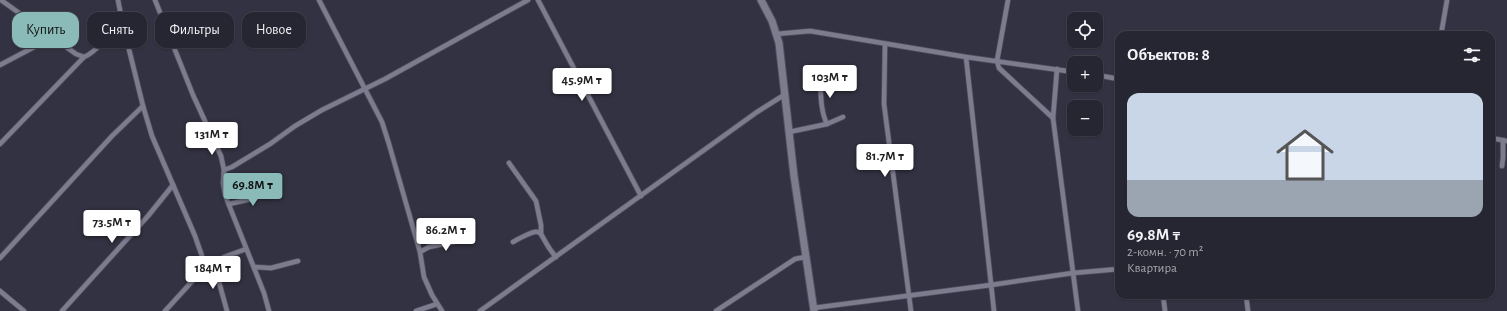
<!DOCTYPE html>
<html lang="ru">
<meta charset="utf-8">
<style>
:root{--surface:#262632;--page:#2e2e3a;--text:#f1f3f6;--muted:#a4a5ac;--line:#42434d;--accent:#8bbbb9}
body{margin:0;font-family:"Alegreya Sans",sans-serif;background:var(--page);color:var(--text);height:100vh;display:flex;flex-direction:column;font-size:15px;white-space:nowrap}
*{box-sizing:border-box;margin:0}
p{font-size:13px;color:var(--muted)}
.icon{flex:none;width:22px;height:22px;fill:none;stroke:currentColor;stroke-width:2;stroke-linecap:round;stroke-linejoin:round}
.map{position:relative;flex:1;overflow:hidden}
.side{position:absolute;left:1115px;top:31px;width:380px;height:268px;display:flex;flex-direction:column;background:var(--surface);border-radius:12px;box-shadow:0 1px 3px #0004,0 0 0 1px var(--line)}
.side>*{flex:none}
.hud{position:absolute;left:12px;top:12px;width:380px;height:36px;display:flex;gap:8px}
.fabs{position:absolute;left:1067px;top:12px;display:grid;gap:8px}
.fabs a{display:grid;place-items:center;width:36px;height:36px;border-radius:8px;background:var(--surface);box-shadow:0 1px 3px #0004,0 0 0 1px var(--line);font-size:20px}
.price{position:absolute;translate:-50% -34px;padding:0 9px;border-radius:4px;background:#fff;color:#222;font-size:13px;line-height:26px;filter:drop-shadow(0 1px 2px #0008)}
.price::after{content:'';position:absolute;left:50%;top:24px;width:12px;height:9px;margin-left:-6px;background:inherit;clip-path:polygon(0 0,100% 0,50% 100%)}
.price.active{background:var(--accent);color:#111}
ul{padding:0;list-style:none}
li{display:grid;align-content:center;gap:8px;height:212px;padding:0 12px}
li+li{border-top:1px solid var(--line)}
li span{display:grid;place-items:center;height:124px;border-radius:12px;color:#555}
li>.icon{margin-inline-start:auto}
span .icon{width:72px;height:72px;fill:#fffc;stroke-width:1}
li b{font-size:17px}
h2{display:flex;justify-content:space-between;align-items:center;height:48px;padding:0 12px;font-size:17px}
.chip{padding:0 14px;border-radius:12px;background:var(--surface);box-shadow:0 1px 3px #0004,0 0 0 1px var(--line);font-size:14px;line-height:36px}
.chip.active{background:var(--accent);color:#111}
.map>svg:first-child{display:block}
</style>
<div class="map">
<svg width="1507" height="311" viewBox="0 0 1507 311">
<rect width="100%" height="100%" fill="#333242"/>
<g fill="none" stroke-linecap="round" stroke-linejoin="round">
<g stroke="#504f5c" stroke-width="6">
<g id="street">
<polyline points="1,0 76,54 84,57"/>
<polyline points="118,0 122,21 143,106 152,136 195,236 203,259 202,267 197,276 165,311"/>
<polyline points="155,0 193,95 221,156 224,170 223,183 225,195 264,293 269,311"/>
<polyline points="319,0 382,122 389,144 420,252 424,277 432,295 442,311"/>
<polyline points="538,0 641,196"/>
<polyline points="1008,0 997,61 999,68 1053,118"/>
<polyline points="776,34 810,31 966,57 1074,72"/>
<polyline points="1441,35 1447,0"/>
<polyline points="885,44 884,104 911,311"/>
<polyline points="173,46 210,33"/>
<polyline points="966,57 994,311"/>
<polyline points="0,65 53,37"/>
<polyline points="1057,69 1053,118 1078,311"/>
<polyline points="1096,75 1119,79"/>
<path d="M820 77C821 93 820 110 827 124"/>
<polyline points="789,132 827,124 843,117"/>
<polyline points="1491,138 1507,141"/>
<path d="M0 144 84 57C95 53 114 31 122 21"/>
<polyline points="509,163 536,201 541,225 541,234"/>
<polyline points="1502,166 1503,158 1503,140"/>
<polyline points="224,170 232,167 270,144 295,126 322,110 385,79 528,0"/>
<polyline points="229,204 251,199 271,191"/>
<path d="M513 242C549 222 535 234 556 257"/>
<polyline points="420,252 429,247 467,239"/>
<polyline points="0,258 112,136 143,106"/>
<polyline points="214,264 227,311"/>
<polyline points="254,267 271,268 298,261"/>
<polyline points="201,269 214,264 224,257 246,249"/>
<polyline points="0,291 24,311"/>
<polyline points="1163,295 1165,311"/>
<polyline points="1246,295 1248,311"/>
<polyline points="813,308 991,285 1073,273 1119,269"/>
<polyline points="62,311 148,216 173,185"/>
<polyline points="416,311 437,304"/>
<polyline points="480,311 757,112 784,95"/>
<polyline points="716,311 795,259 805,257"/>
</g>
</g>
<g stroke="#504f5c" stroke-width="9">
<polyline id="secondary" points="761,0 772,21 779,43 794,176 814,311"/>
</g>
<use href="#street" stroke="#7c7c8e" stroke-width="4.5"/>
<use href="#secondary" stroke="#7c7c8e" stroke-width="7"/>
</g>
</svg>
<div class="fabs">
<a><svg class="icon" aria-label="locate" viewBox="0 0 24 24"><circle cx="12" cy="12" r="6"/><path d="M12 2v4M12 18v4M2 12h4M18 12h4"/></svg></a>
<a>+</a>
<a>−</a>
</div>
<b class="price" style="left:830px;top:99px">103M ₸</b>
<b class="price" style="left:582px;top:102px">45.9M ₸</b>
<b class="price" style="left:212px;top:156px">131M ₸</b>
<b class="price" style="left:885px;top:178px">81.7M ₸</b>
<b class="price active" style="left:253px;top:207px">69.8M ₸</b>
<b class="price" style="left:112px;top:244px">73.5M ₸</b>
<b class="price" style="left:446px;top:252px">86.2M ₸</b>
<b class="price" style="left:213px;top:290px">184M ₸</b>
<div class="hud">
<a class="chip active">Купить</a>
<a class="chip">Снять</a>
<a class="chip">Фильтры</a>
<a class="chip">Новое</a>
</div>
<section class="side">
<h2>Объектов: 8<svg class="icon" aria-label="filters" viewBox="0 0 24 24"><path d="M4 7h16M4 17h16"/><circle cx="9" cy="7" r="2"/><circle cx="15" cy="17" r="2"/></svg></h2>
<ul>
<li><span style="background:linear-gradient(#c9d6e8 70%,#9aa5b1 0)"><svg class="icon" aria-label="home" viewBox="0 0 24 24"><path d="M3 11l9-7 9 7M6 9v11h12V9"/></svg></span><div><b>69.8M ₸</b><p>2-комн. · 70 m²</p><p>Квартира</p></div></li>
</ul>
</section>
</div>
